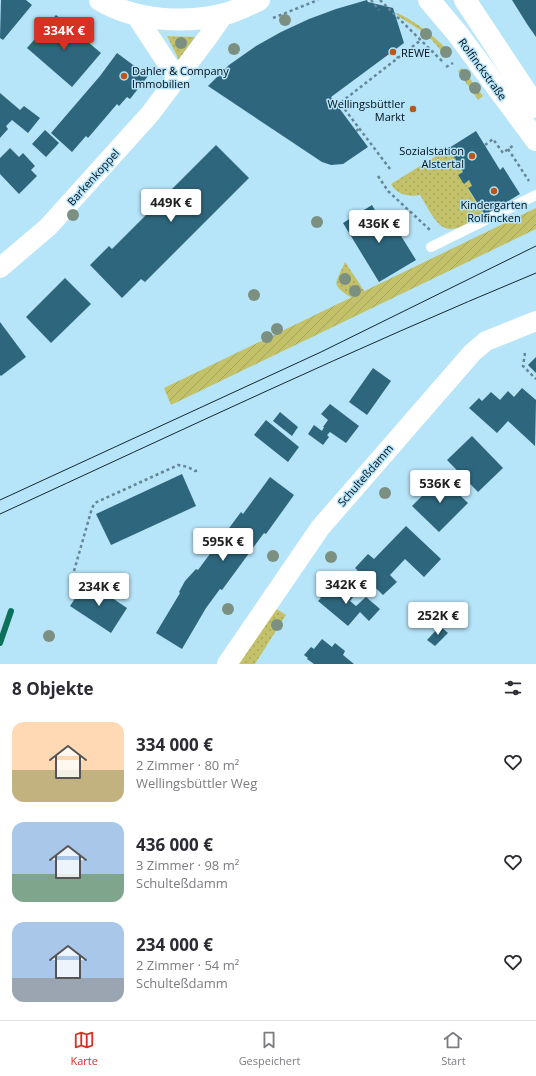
<!DOCTYPE html>
<html lang="de">
<meta charset="utf-8">
<style>
:root{--surface:#fff;--page:#f7f7f7;--text:#2b2b33;--muted:#7c7c81;--line:#e1e1e2;--accent:#d93025}
body{margin:0;font-family:"Open Sans",sans-serif;background:var(--page);color:var(--text);height:100vh;display:flex;flex-direction:column;font-size:15px;white-space:nowrap}
*{box-sizing:border-box;margin:0}
p{font-size:13px;color:var(--muted)}
.icon{flex:none;width:22px;height:22px;fill:none;stroke:currentColor;stroke-width:2;stroke-linecap:round;stroke-linejoin:round}
.map{position:relative;height:664px;overflow:hidden}
.details{display:flex;flex-direction:column;background:var(--surface);flex:1}
.details>*{flex:none}
.price{position:absolute;translate:-50% -34px;padding:0 9px;border-radius:4px;background:#fff;color:#222;font-size:13px;line-height:26px;filter:drop-shadow(0 1px 2px #0008)}
.price::after{content:'';position:absolute;left:50%;top:24px;width:12px;height:9px;margin-left:-6px;background:inherit;clip-path:polygon(0 0,100% 0,50% 100%)}
.price.current{background:var(--accent);color:#fff}
ul{padding:0;list-style:none}
li{display:flex;align-items:center;gap:12px;height:100px;padding:0 12px}
li span{display:grid;place-items:center;flex:none;width:112px;height:80px;border-radius:12px;color:#555}
li>.icon{margin-inline-start:auto}
span .icon{width:48px;height:48px;fill:#fffc;stroke-width:1}
li b{font-size:17px}
h2{display:flex;justify-content:space-between;align-items:center;height:48px;padding:0 12px;font-size:17px}
.tabs{display:flex;justify-content:space-around;align-items:center;height:56px;border-top:1px solid var(--line);background:var(--surface);font-size:11px;color:var(--muted)}
.tabs a{display:grid;justify-items:center;gap:2px}
.tabs .current{color:var(--accent)}
.map>svg:first-child{display:block}
</style>
<div class="map">
<svg width="536" height="664" viewBox="0 0 536 664">
<defs>
<pattern id="grass-dots" width="8" height="8" patternUnits="userSpaceOnUse"><rect width="8" height="8" fill="#c3c26a"/><path d="M2 2h.1M6 6h.1" fill="none" stroke="#a6a65b" stroke-width="1.8" stroke-linecap="round"/></pattern>
<pattern id="garden-furrows" width="10" height="10" patternUnits="userSpaceOnUse"><rect width="10" height="10" fill="#c3c26a"/><path d="M-1 1l2-2M0 10L10 0M9 11l2-2" fill="none" stroke="#a6a65b"/></pattern>
</defs>
<rect width="100%" height="100%" fill="#b6e4f9"/>
<g fill="url(#grass-dots)">
<path d="M396 13C410 17 440 40 449 52L445 55 430 38 427 39 420 30 398 16Z"/>
<polygon points="167,36 195,37 179,60"/>
<polygon points="462,68 483,96 478,100 458,71"/>
<path d="M449 148 463 172 459 175 464 183 469 180 472 186 468 189 485 215C472 221 451 237 439 224 431 216 426 204 420 195 409 197 397 195 391 184Z"/>
<path d="M345 262 365 292 352 298C330 284 335 285 345 262Z"/>
<polygon points="275,608 286,615 255,664 235,664"/>
</g>
<polygon fill="url(#garden-furrows)" points="536,208 536,229 171,405 164,388"/>
<g fill="none" stroke-linecap="round" stroke-linejoin="round">
<polyline stroke="#0c715a" stroke-width="6" points="0,643 11,611"/>
</g>
<g fill="#2e667d">
<polygon points="1,0 26,0 32,5 3,40 0,38"/>
<polygon points="367,0 368,2 393,8 404,43 331,97 368,147 343,164 331,165 322,162 208,86 229,65 256,46 281,32 309,19 336,9"/>
<polygon points="512,0 536,0 536,37 527,24"/>
<polygon points="56,15 101,53 72,87 27,48"/>
<polygon points="117,53 148,76 130,99 127,97 119,106 117,104 88,138 86,136 72,152 51,133 100,76"/>
<polygon points="0,93 20,110 24,106 40,118 28,133 12,120 6,126 8,129 0,138"/>
<polygon points="45,130 59,143 46,157 32,144"/>
<polygon points="476,131 500,170 503,167 520,194 485,215 468,188 472,186 469,180 464,184 458,175 463,172 449,148"/>
<polygon points="216,145 249,178 145,282 141,279 122,298 90,265 109,246 112,249"/>
<polygon points="10,148 19,157 23,153 35,166 31,170 37,176 19,194 0,174 0,158"/>
<polygon points="372,205 385,228 393,223 416,260 379,282 343,223"/>
<polygon points="65,278 91,304 51,343 26,317"/>
<polygon points="0,322 26,357 1,376 0,375"/>
<polygon points="536,357 536,373 528,365"/>
<polygon points="373,368 391,381 367,415 349,402"/>
<polygon points="522,388 536,400 535,446 508,421 497,433 469,408 479,398 482,401 491,392 500,400 508,391 514,397"/>
<polygon points="330,404 359,426 346,443 330,432 327,435 329,437 323,445 308,434 314,425 322,431 324,427 323,427 328,420 321,414"/>
<polygon points="280,412 298,427 292,436 273,421"/>
<polygon points="266,420 299,447 288,462 254,435"/>
<polygon points="472,436 503,468 478,492 447,460"/>
<polygon points="182,474 196,506 111,545 96,514"/>
<polygon points="270,477 294,495 266,534 264,533 222,590 220,589 206,608 182,649 156,633 180,593 179,592 185,581 196,569 198,570 241,512 243,514"/>
<polygon points="441,477 468,503 439,532 412,506"/>
<polygon points="406,526 441,559 424,577 405,559 390,575 397,582 383,595 355,568 368,554 374,559"/>
<polygon points="87,581 127,608 111,633 70,606"/>
<polygon points="341,584 354,596 350,601 356,606 366,597 380,609 369,621 360,612 348,626 318,601 321,598 318,596 324,590 326,592 331,585 336,589"/>
<polygon points="440,626 448,633 435,646 427,640"/>
<polygon points="322,639 332,647 335,643 345,651 343,655 354,664 314,664 307,659 308,658 304,655 311,647 314,649"/>
</g>
<g fill="none" stroke-linecap="round" stroke-linejoin="round">
<g stroke="#668696" stroke-width="2.5" stroke-dasharray="3 3" stroke-linecap="butt">
<polyline points="371,0 379,10"/>
<polyline points="380,0 444,63"/>
<polyline points="273,18 318,0"/>
<polyline points="393,52 398,58"/>
<polyline points="446,67 453,63"/>
<polyline points="356,131 359,129"/>
<polyline points="485,145 493,139 503,153 514,145"/>
<polyline points="508,149 529,181"/>
<polyline points="390,169 340,103 421,40"/>
<polyline points="378,176 388,191 430,230"/>
<polyline points="525,353 523,366 536,379"/>
<polyline points="74,571 92,508 95,503 178,465 188,467 195,471 199,470"/>
</g>
<polyline stroke="#fff" stroke-width="10" points="431,247 536,195"/>
<g stroke="#fff" stroke-width="20">
<polyline points="135,14 177,78"/>
<polyline points="0,268 48,227 150,114 208,37 224,14"/>
<polyline points="227,664 320,528 472,353 486,341 536,321"/>
</g>
<g stroke="#fff" stroke-width="22">
<path d="M100 0C135 21 185 24 225 14 237 11 248 5 259 0"/>
<polyline points="429,0 457,33 536,140"/>
<polyline points="465,0 536,107"/>
</g>
<g stroke="#162832" stroke-width="1">
<polyline points="0,500 321,352 536,246"/>
<path d="M0 514C178 432 355 348 536 273"/>
</g>
</g>
<g fill="#7c9082">
<circle cx="285" cy="20" r="6"/>
<circle cx="426" cy="34" r="6"/>
<circle cx="181" cy="43" r="6"/>
<circle cx="234" cy="49" r="6"/>
<circle cx="446" cy="52" r="6"/>
<circle cx="465" cy="75" r="6"/>
<circle cx="475" cy="88" r="6"/>
<circle cx="73" cy="215" r="6"/>
<circle cx="317" cy="222" r="6"/>
<circle cx="345" cy="279" r="6"/>
<circle cx="355" cy="291" r="6"/>
<circle cx="254" cy="295" r="6"/>
<circle cx="277" cy="329" r="6"/>
<circle cx="267" cy="337" r="6"/>
<circle cx="385" cy="493" r="6"/>
<circle cx="273" cy="556" r="6"/>
<circle cx="331" cy="557" r="6"/>
<circle cx="228" cy="609" r="6"/>
<circle cx="277" cy="625" r="6"/>
<circle cx="49" cy="636" r="6"/>
</g>
<g fill="#b85719" stroke="#b6e4f9" stroke-width="1.5">
<circle cx="393" cy="52" r="4"/>
<circle cx="124" cy="76" r="4"/>
<circle cx="413" cy="109" r="4"/>
<circle cx="472" cy="156" r="4"/>
<circle cx="494" cy="191" r="4"/>
</g>
<g text-anchor="middle" dominant-baseline="central" stroke-width="3" stroke-linejoin="round" paint-order="stroke">
<g font-size="11" fill="#000e17" stroke="#b6e4f9" text-anchor="start">
<text x="401" y="52">REWE</text>
<text x="132" y="70">Dahler &amp; Company<tspan x="132" dy="13">Immobilien</tspan></text>
<text x="405" y="103" text-anchor="end">Wellingsbüttler<tspan x="405" dy="13">Markt</tspan></text>
<text x="464" y="150" text-anchor="end">Sozialstation<tspan x="464" dy="13">Alstertal</tspan></text>
<text x="494" y="204" text-anchor="middle">Kindergarten<tspan x="494" dy="13">Rolfincken</tspan></text>
</g>
<g font-size="11" fill="#000e17" stroke="#b6e4f9">
<text transform="translate(483 69) rotate(54)">Rolfinckstraße</text>
<text transform="translate(93 177) rotate(-48)">Barkenkoppel</text>
<text transform="translate(365 475) rotate(-49)">Schulteßdamm</text>
</g>
</g>
</svg>
<b class="price current" style="left:64px;top:51px">334K €</b>
<b class="price" style="left:171px;top:223px">449K €</b>
<b class="price" style="left:379px;top:244px">436K €</b>
<b class="price" style="left:440px;top:504px">536K €</b>
<b class="price" style="left:223px;top:562px">595K €</b>
<b class="price" style="left:346px;top:605px">342K €</b>
<b class="price" style="left:99px;top:607px">234K €</b>
<b class="price" style="left:438px;top:636px">252K €</b>
</div>
<section class="details">
<h2>8 Objekte<svg class="icon" aria-label="filters" viewBox="0 0 24 24"><path d="M4 7h16M4 17h16"/><circle cx="9" cy="7" r="2"/><circle cx="15" cy="17" r="2"/></svg></h2>
<ul>
<li><span style="background:linear-gradient(#ffd9b3 60%,#c2b280 0)"><svg class="icon" aria-label="home" viewBox="0 0 24 24"><path d="M3 11l9-7 9 7M6 9v11h12V9"/></svg></span><div><b>334 000 €</b><p>2 Zimmer · 80 m²</p><p>Wellingsbüttler Weg</p></div><svg class="icon" aria-label="heart" viewBox="0 0 24 24"><path d="M12 20l-8-8c-3-5 5-10 8-4 3-6 11-1 8 4z"/></svg></li>
<li><span style="background:linear-gradient(#a9c7e8 65%,#7fa58c 0)"><svg class="icon" aria-label="home" viewBox="0 0 24 24"><path d="M3 11l9-7 9 7M6 9v11h12V9"/></svg></span><div><b>436 000 €</b><p>3 Zimmer · 98 m²</p><p>Schulteßdamm</p></div><svg class="icon" aria-label="heart" viewBox="0 0 24 24"><path d="M12 20l-8-8c-3-5 5-10 8-4 3-6 11-1 8 4z"/></svg></li>
<li><span style="background:linear-gradient(#a9c7e8 70%,#9aa5b1 0)"><svg class="icon" aria-label="home" viewBox="0 0 24 24"><path d="M3 11l9-7 9 7M6 9v11h12V9"/></svg></span><div><b>234 000 €</b><p>2 Zimmer · 54 m²</p><p>Schulteßdamm</p></div><svg class="icon" aria-label="heart" viewBox="0 0 24 24"><path d="M12 20l-8-8c-3-5 5-10 8-4 3-6 11-1 8 4z"/></svg></li>
</ul>
</section>
<nav class="tabs">
<a class="current"><svg class="icon" aria-label="map" viewBox="0 0 24 24"><path d="M3 6l6-2 6 2 6-2v14l-6 2-6-2-6 2zM9 4v14M15 6v14"/></svg>Karte</a>
<a><svg class="icon" aria-label="saved" viewBox="0 0 24 24"><path d="M7 4h10v16l-5-4-5 4z"/></svg>Gespeichert</a>
<a><svg class="icon" aria-label="home" viewBox="0 0 24 24"><path d="M3 11l9-7 9 7M6 9v11h12V9"/></svg>Start</a>
</nav>
